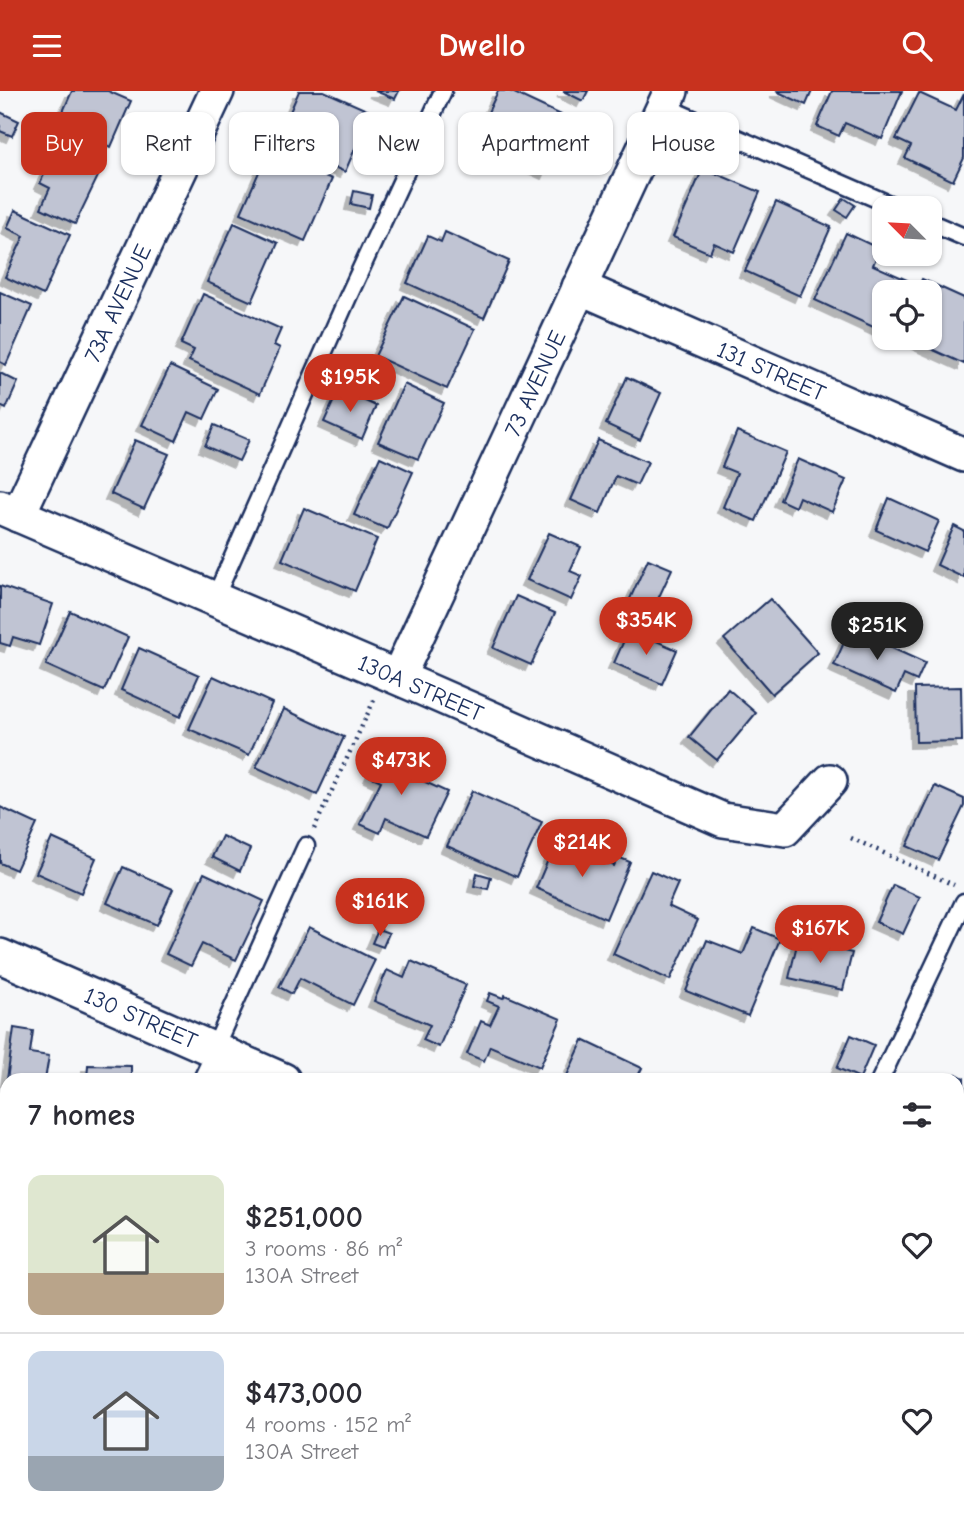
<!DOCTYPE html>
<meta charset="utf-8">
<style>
:root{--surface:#fff;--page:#f2f2f3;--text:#2b2b33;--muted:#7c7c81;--line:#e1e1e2;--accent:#c8321e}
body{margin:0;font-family:"Comic Neue",sans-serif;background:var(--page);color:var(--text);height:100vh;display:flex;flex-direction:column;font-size:26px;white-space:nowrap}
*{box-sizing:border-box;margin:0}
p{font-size:23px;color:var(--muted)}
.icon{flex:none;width:38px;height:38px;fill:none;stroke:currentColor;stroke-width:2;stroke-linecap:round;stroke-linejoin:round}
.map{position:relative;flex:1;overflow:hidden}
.side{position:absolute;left:0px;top:982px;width:964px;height:450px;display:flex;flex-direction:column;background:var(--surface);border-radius:21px 21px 0 0;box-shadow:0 2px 5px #0004}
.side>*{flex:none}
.guide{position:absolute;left:21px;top:21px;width:922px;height:63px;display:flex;gap:14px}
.needle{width:46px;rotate:294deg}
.tools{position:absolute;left:872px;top:105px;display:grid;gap:14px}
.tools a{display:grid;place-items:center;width:70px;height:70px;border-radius:14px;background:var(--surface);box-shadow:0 2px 5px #0004;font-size:35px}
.price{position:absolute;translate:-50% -60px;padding:0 16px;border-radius:24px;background:var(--accent);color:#fff;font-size:23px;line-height:46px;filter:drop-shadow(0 2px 4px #0008)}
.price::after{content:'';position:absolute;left:50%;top:42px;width:21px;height:16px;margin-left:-10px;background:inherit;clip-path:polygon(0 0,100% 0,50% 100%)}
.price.active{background:#222;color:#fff}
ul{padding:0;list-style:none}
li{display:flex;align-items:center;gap:21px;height:175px;padding:0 28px}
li+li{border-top:2px solid var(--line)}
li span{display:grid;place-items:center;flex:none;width:196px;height:140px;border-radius:14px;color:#555}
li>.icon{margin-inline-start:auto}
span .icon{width:84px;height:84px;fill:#fffc;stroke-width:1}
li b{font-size:30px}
h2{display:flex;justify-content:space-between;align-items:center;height:84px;padding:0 28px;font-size:30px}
.pill{padding:0 24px;border-radius:14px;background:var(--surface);box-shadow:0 2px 5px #0004;font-size:24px;line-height:63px}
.pill.active{background:var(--accent);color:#fff}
header{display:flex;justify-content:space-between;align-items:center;height:91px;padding:0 28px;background:var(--accent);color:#fff;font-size:32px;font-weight:700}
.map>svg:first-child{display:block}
</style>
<header><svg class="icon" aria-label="menu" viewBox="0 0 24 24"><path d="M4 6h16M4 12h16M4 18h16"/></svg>Dwello<svg class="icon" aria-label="search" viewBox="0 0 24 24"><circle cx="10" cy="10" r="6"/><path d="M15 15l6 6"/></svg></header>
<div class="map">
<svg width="964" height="1430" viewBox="0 0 964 1430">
<defs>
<filter id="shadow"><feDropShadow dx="-6" dy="6" stdDeviation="0" flood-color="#0004"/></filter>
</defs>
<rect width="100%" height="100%" fill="#f6f7f9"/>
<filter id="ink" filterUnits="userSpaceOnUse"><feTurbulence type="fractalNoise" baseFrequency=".0143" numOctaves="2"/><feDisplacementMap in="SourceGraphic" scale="14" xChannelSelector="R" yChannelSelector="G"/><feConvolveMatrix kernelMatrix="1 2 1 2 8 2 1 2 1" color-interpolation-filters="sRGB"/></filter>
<g filter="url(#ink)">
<g fill="#c0c4d3" stroke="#1b2f5e" stroke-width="2" filter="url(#shadow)">
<polygon points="72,0 108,0 131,10 111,56 58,32"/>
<polygon points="299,0 324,0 387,28 377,51 361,44 345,81 277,51"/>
<polygon points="375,0 399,0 395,8"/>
<polygon points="498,0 510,0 572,29 547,82 475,49"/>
<polygon points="563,0 588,0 583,10"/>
<polygon points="776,0 812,0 806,14"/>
<polygon points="832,0 902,0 882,48 845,32 839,45 817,35"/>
<polygon points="919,2 956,19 964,3 964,67 953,90 905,67 911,55 896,48"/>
<polygon points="0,21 19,30 12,45 0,40"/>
<polygon points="59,52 104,73 75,133 41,117 50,97 40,92"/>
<polygon points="280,66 332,88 305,150 241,122 262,74 274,79"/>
<polygon points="703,77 760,101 734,161 714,152 710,162 673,146"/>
<polygon points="354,100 372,104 369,117 351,113"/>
<polygon points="844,107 855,114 847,126 836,119"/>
<polygon points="776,111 831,136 800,205 745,180"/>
<polygon points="15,119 70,144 43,204 5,186 24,145 7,137"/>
<polygon points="234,132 278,152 252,211 207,191"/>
<polygon points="445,141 509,170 484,227 407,192 428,145 441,151"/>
<polygon points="846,142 880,158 873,174 907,189 901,201 884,201 884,241 815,209"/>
<polygon points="922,188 964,207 964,273 907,247 929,247 929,201 916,201"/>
<polygon points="0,201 32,215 6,274 0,271"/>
<polygon points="203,203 281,238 274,254 280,257 260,303 189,270 194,259 181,253"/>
<polygon points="404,205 475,238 447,298 375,265"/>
<polygon points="170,275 218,298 204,328 189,321 176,350 142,334"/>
<polygon points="0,282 18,291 6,318 0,315"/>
<polygon points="627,286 661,302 640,349 606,333"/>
<polygon points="404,293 444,312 418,368 378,351"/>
<polygon points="339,298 376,315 362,348 324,331"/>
<polygon points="214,334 249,349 239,370 205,355"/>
<polygon points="737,340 786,361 756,430 723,416 737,382 722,376"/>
<polygon points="135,349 169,363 144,418 111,403"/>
<polygon points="598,349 648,371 637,394 616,385 600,422 571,409"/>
<polygon points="380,366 413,381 387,438 354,424"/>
<polygon points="798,368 846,389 832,421 799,406 795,416 780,409"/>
<polygon points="889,407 939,430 925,461 876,439"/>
<polygon points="304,417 377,448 355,500 282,469"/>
<polygon points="954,435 964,440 964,487 937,474"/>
<polygon points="549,442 581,456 570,480 582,485 571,509 527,489"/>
<polygon points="648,468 672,478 652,521 629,510"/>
<polygon points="0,495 53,513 39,554 13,546 10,555 0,552"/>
<polygon points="516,505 555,522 531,574 493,557"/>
<polygon points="770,508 818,562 772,603 724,548"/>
<polygon points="70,520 128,546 104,600 46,574"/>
<polygon points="629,538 677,559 662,593 614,572"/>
<polygon points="850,538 925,572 917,590 904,584 896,602 834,574"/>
<polygon points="139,557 199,584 180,626 121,599"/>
<polygon points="213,585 272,612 249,664 189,638"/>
<polygon points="961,596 962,650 916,651 915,597"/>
<polygon points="728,598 756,622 717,669 689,646"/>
<polygon points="284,618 344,646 317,704 256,676"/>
<polygon points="383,657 405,666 399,679 447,701 426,745 386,727 380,742 360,733 381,690 370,685"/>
<polygon points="935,695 964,708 964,715 938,769 907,755"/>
<polygon points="472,700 542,731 517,786 447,755"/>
<polygon points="0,716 37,733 16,779 0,772"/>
<polygon points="222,745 250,758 240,780 212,766"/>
<polygon points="52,747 96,767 81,802 36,782"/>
<polygon points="556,750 614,775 618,766 630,771 606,828 536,797"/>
<polygon points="123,776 173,798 157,834 107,812"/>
<polygon points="651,780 678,792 668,815 698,829 670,889 613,863"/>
<polygon points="204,782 264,810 236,869 202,853 191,875 166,863"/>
<polygon points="477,782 491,786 488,798 474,795"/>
<polygon points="893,794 920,806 903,843 876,831"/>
<polygon points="309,836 375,869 353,914 300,887 292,903 279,896"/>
<polygon points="754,837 780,848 748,925 686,900 707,849 743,863"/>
<polygon points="378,838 389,842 383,856 372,852"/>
<polygon points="798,849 852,862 843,899 789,887"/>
<polygon points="411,870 466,894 439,956 423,949 430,934 374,910 387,879 404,887"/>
<polygon points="490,902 503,907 505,904 561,928 540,976 490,955 484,970 467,963 481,930 490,934 499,915 487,910"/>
<polygon points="14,937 33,940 30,962 49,965 45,989 7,989"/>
<polygon points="851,944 874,954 860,987 837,977"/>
<polygon points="583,949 642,977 636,989 565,989"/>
<polygon points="88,974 131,975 131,989 87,989"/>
<polygon points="956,983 964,987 964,1005 957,1001 957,989 953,989"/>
<polygon points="957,1073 964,1076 963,1130 957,1128"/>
<polygon points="0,1213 7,1215 7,1247 0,1246"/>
<polygon points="0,1259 7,1260 7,1293 0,1293"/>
<polygon points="231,1424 276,1424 275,1430 230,1430"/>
<polygon points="291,1424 336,1424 334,1430 290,1430"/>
<rect x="574" y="1424" width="33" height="6"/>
<polygon points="713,1424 711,1430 678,1430 667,1425"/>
<polygon points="778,1424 815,1424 813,1430 776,1430"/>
</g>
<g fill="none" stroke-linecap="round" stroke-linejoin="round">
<g stroke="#1b2f5e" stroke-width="21">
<g id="lane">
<polyline points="663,15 898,117"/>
<polyline points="929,131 964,146"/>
<polyline points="214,509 348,206 443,0"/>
<polyline points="214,958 306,755"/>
<polyline points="880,989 964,811"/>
</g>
</g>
<g stroke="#1b2f5e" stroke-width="38">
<g id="street">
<path id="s1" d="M579 196 964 364"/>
<path id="s2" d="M0 416 422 597 723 729 785 738 830 690"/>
<path id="s3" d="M18 424 217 0"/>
<path id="s4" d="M398 586 671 0"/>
<path id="s5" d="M0 865 283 989"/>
<polyline points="211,989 224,962"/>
<polyline points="478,1424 487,1430"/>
<polyline points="4,1430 7,1424"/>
</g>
</g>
<g stroke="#1b2f5e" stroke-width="44">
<g id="secondary">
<polyline points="964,1269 957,1284 964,1287"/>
<polyline points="957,1383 964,1368"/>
<polyline points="887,1430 890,1424"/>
<polyline points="935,1430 938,1424"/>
</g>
</g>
<g stroke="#1b2f5e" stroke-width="4.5" stroke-dasharray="2 5" stroke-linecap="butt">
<polyline points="314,738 375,607"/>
<polyline points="851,747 954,794"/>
</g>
<use href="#lane" stroke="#fff" stroke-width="16"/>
<use href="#street" stroke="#fff" stroke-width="33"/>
<use href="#secondary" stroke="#fff" stroke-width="38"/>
</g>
</g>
<g text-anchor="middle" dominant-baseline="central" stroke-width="7" stroke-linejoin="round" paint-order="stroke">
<g font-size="23" fill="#1b2f5e" stroke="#fff">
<text stroke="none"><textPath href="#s3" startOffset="234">73A AVENUE</textPath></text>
<text stroke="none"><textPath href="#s1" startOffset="210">131 STREET</textPath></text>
<text stroke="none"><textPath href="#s4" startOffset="324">73 AVENUE</textPath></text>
<text stroke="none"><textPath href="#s2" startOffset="458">130A STREET</textPath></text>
<text stroke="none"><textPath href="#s5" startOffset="154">130 STREET</textPath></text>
</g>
</g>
</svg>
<div class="tools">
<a><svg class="needle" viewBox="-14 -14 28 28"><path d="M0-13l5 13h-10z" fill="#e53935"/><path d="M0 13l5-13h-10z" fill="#7c7c81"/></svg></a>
<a><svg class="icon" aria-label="locate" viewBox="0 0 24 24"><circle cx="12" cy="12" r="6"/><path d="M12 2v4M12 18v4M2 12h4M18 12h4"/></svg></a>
</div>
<b class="price" style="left:350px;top:323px">$195K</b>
<b class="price" style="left:646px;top:566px">$354K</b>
<b class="price active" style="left:877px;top:571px">$251K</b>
<b class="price" style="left:401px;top:706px">$473K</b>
<b class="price" style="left:582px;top:788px">$214K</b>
<b class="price" style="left:380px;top:847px">$161K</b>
<b class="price" style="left:820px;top:874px">$167K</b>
<div class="guide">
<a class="pill active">Buy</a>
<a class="pill">Rent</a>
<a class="pill">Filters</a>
<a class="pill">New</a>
<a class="pill">Apartment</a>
<a class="pill">House</a>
</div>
<section class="side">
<h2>7 homes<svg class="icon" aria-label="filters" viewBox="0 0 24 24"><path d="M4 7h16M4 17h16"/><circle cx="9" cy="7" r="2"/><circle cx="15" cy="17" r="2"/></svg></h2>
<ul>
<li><span style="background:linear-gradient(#dfe7d0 70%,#b9a48a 0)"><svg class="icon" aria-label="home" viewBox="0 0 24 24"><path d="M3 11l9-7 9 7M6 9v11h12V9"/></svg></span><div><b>$251,000</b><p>3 rooms · 86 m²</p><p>130A Street</p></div><svg class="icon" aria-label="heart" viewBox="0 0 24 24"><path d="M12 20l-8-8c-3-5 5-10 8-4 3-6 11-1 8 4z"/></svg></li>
<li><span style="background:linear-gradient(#c9d6e8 75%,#9aa5b1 0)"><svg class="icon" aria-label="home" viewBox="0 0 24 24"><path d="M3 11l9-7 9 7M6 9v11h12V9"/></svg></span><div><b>$473,000</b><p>4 rooms · 152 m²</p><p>130A Street</p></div><svg class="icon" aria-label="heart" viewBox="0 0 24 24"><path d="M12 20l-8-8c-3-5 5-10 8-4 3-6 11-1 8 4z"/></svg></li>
</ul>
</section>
</div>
